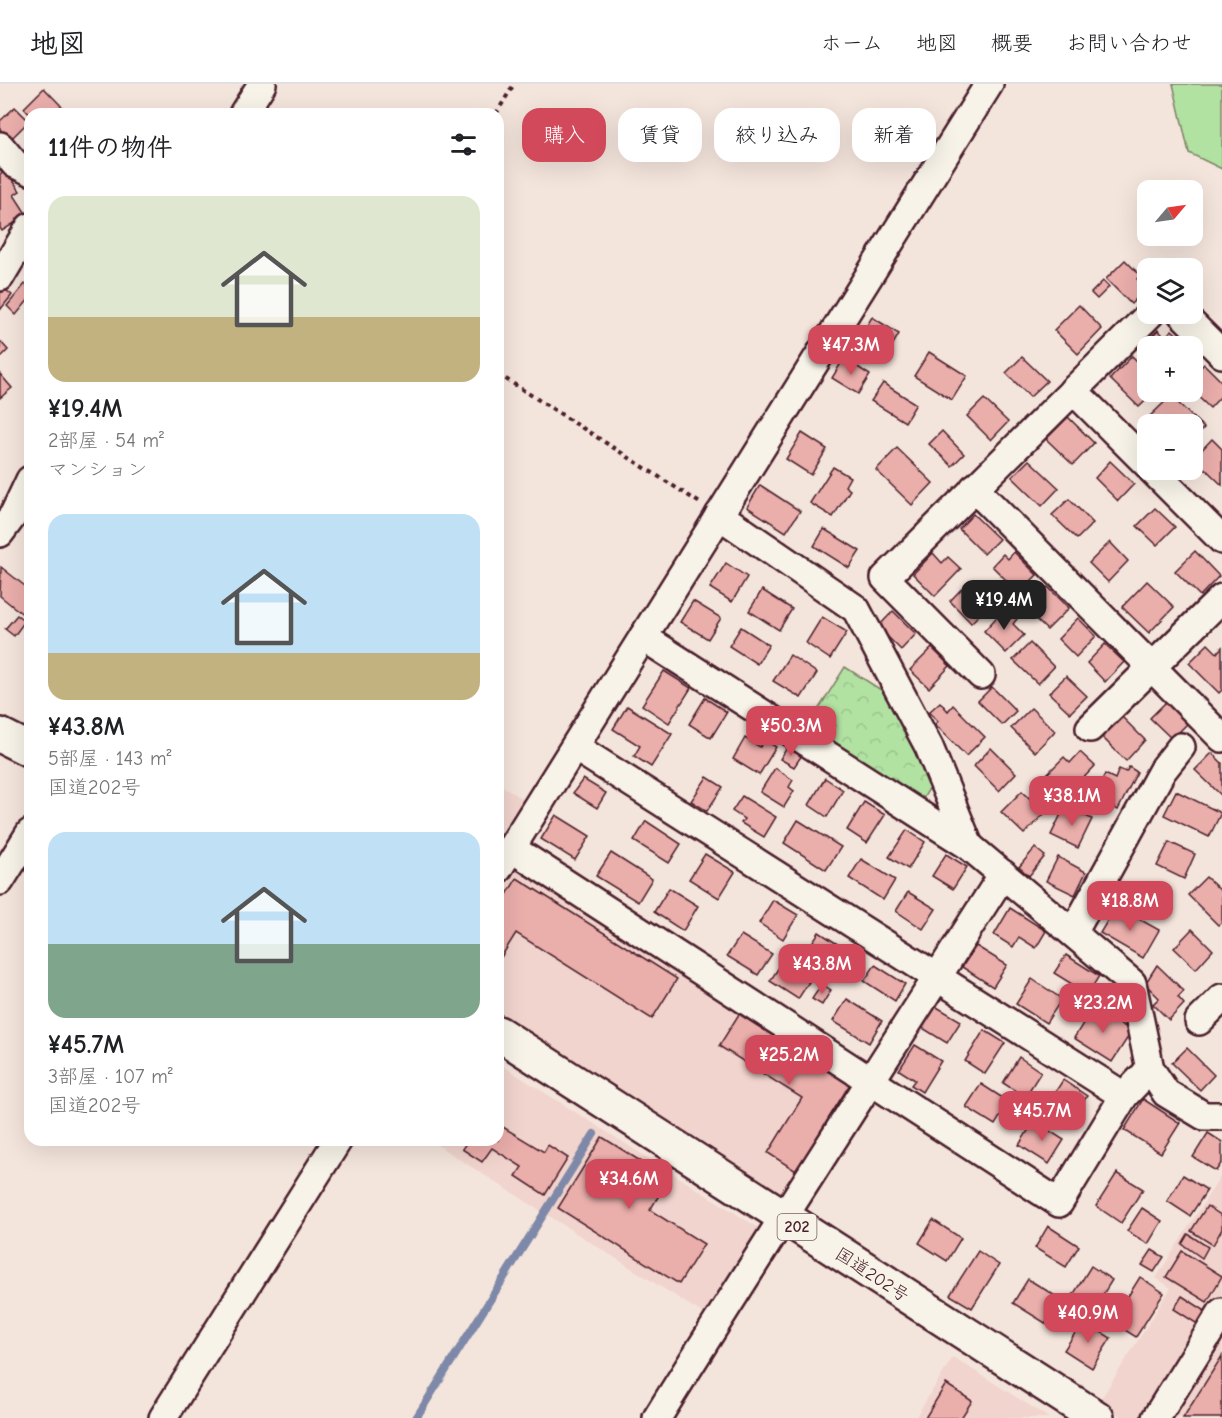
<!DOCTYPE html>
<html lang="ja">
<meta charset="utf-8">
<style>
:root{--surface:#fff;--page:#f2f2f2;--text:#202124;--muted:#757577;--line:#e0e0e0;--accent:#d1495b}
body{margin:0;font-family:"Comic Neue","Klee One",sans-serif;background:var(--page);color:var(--text);height:100vh;display:flex;flex-direction:column;font-size:22px;white-space:nowrap}
*{box-sizing:border-box;margin:0}
p{font-size:20px;color:var(--muted)}
.icon{flex:none;width:33px;height:33px;fill:none;stroke:currentColor;stroke-width:2;stroke-linecap:round;stroke-linejoin:round}
.map{position:relative;flex:1;overflow:hidden}
.panel{position:absolute;left:24px;top:24px;width:480px;height:1038px;display:flex;flex-direction:column;background:var(--surface);border-radius:18px;box-shadow:0 6px 24px #0002}
.panel>*{flex:none}
.banner{position:absolute;left:522px;top:24px;width:570px;height:54px;display:flex;gap:12px}
.needle{width:39px;rotate:61deg}
.fabs{position:absolute;left:1137px;top:96px;display:grid;gap:12px}
.fabs a{display:grid;place-items:center;width:66px;height:66px;border-radius:12px;background:var(--surface);box-shadow:0 6px 24px #0002;font-size:30px}
.price{position:absolute;translate:-50% -51px;padding:0 14px;border-radius:12px;background:var(--accent);color:#fff;font-size:20px;line-height:39px;filter:drop-shadow(0 2px 3px #0008)}
.price::after{content:'';position:absolute;left:50%;top:36px;width:18px;height:14px;margin-left:-9px;background:inherit;clip-path:polygon(0 0,100% 0,50% 100%)}
.price.selected{background:#222;color:#fff}
ul{padding:0;list-style:none}
li{display:grid;align-content:center;gap:12px;height:318px;padding:0 24px}
li span{display:grid;place-items:center;height:186px;border-radius:18px;color:#555}
li>.icon{margin-inline-start:auto}
span .icon{width:108px;height:108px;fill:#fffc;stroke-width:1}
li b{font-size:26px}
h2{display:flex;justify-content:space-between;align-items:center;height:72px;padding:0 24px;font-size:26px}
.chip{padding:0 21px;border-radius:18px;background:var(--surface);box-shadow:0 6px 24px #0002;font-size:21px;line-height:54px}
.chip.selected{background:var(--accent);color:#fff}
header{display:flex;align-items:center;gap:36px;box-sizing:border-box;height:84px;padding:0 30px;background:var(--surface);border-bottom:2px solid var(--line)}
header strong{font-size:28px}
nav{display:flex;gap:33px;margin-inline-start:auto;font-size:21px}
.map>svg:first-child{display:block}
</style>
<header>
<strong>地図</strong>
<nav><a>ホーム</a><a>地図</a><a>概要</a><a>お問い合わせ</a></nav>
</header>
<div class="map">
<svg width="1222" height="1334" viewBox="0 0 1222 1334">
<defs>
<pattern id="park-crowns" width="20" height="18" patternUnits="userSpaceOnUse" patternTransform="scale(1.5)"><rect width="20" height="18" fill="#b1e2a2"/><path d="M2 6a3 3 0 1 1 6 0M12 15a3 3 0 1 1 6 0" fill="none" stroke="#9ac18c"/></pattern>
</defs>
<rect width="100%" height="100%" fill="#f4e5dc"/>
<filter id="ink" filterUnits="userSpaceOnUse"><feTurbulence type="fractalNoise" baseFrequency=".0167" numOctaves="2"/><feDisplacementMap in="SourceGraphic" scale="12" xChannelSelector="R" yChannelSelector="G"/><feConvolveMatrix kernelMatrix="1 2 1 2 8 2 1 2 1" color-interpolation-filters="sRGB"/></filter>
<g filter="url(#ink)">
<g fill="#f1d4cd">
<polygon points="498,699 523,715 498,752"/>
<polygon points="518,780 859,1002 784,1118 498,931 498,810"/>
<polygon points="498,979 765,1148 710,1234 429,1056 498,1056"/>
<polygon points="1222,1090 1222,1334 1123,1334 1099,1318 1171,1204 1156,1194"/>
<polygon points="953,1273 1049,1334 915,1334"/>
</g>
<polygon fill="#b1e2a2" stroke="#7e8066" stroke-width="1.5" points="1173,0 1222,0 1222,85 1189,69"/>
<polygon fill="url(#park-crowns)" stroke="#7e8066" stroke-width="1.5" points="845,583 889,611 932,700 919,721 804,648"/>
<g fill="none" stroke-linecap="round" stroke-linejoin="round">
<polyline stroke="#7e88a8" stroke-width="8" points="416,1334 594,1050"/>
</g>
<g fill="#eaaeab" stroke="#4a1f2b" stroke-width="1.5">
<polygon points="44,4 69,30 30,31 24,24"/>
<polygon points="15,23 29,37 10,56 0,45 0,37"/>
<polygon points="6,86 20,107 14,111 27,131 2,147 0,144 0,90"/>
<polygon points="1125,176 1140,191 1137,195 1147,204 1131,220 1106,195"/>
<polygon points="1103,197 1109,203 1097,215 1091,209"/>
<polygon points="25,200 30,204 30,214 16,231 7,222"/>
<polygon points="1,202 12,211 0,226 0,203"/>
<polygon points="1079,221 1102,245 1078,270 1054,246"/>
<polygon points="872,233 899,250 889,267 862,250"/>
<polygon points="1158,246 1165,253 1172,246 1189,262 1148,262 1145,259"/>
<polygon points="0,257 8,266 0,274"/>
<polygon points="929,268 967,292 952,316 914,292"/>
<polygon points="1132,272 1148,288 1148,308 1155,308 1139,323 1110,295"/>
<polygon points="1022,273 1047,297 1030,313 1006,289"/>
<polygon points="844,274 870,291 858,310 832,294"/>
<polygon points="1204,280 1222,298 1222,311 1210,324 1192,307 1192,292"/>
<polygon points="0,290 12,304 0,314"/>
<polygon points="883,299 916,320 905,338 871,317"/>
<polygon points="1171,312 1204,344 1192,355 1192,340 1157,340 1149,333"/>
<polygon points="984,315 1008,338 991,356 967,332"/>
<polygon points="1068,333 1094,359 1073,381 1046,355"/>
<polygon points="942,347 964,370 952,382 929,360"/>
<polygon points="802,349 827,365 811,391 786,375"/>
<polygon points="1212,355 1222,365 1222,401 1194,374"/>
<polygon points="897,364 933,399 912,421 876,386"/>
<polygon points="1029,376 1059,404 1042,422 1012,393"/>
<polygon points="1110,377 1134,400 1118,417 1095,394"/>
<polygon points="833,383 850,393 845,402 850,406 833,433 810,419"/>
<polygon points="760,401 800,427 786,448 747,423"/>
<polygon points="1069,415 1093,439 1077,455 1052,431"/>
<polygon points="1155,424 1175,443 1157,461 1137,442"/>
<polygon points="973,430 999,455 984,470 959,445"/>
<polygon points="824,445 860,467 849,484 814,462"/>
<polygon points="1110,458 1128,477 1108,498 1089,479"/>
<polygon points="1195,467 1219,492 1200,512 1175,487"/>
<polygon points="1014,468 1037,491 1019,509 992,482 1003,470 1008,475"/>
<polygon points="933,469 942,479 948,473 961,485 935,512 913,490"/>
<polygon points="726,479 747,493 732,518 710,504"/>
<polygon points="1,483 30,506 30,526 25,532 0,512"/>
<polygon points="970,496 992,518 971,539 950,517"/>
<polygon points="1147,497 1174,523 1149,549 1122,523"/>
<polygon points="1048,503 1069,524 1047,546 1025,525"/>
<polygon points="762,506 792,525 779,546 749,527"/>
<polygon points="693,517 721,534 708,555 680,538"/>
<polygon points="1006,523 1017,535 1013,540 1024,551 1006,569 984,547"/>
<polygon points="893,527 916,550 901,566 878,543"/>
<polygon points="17,531 25,537 14,552 5,545"/>
<polygon points="822,533 847,548 830,575 806,559"/>
<polygon points="1078,534 1096,552 1076,573 1058,555"/>
<polygon points="741,543 769,561 757,580 729,562"/>
<polygon points="1030,559 1054,583 1038,600 1013,576"/>
<polygon points="1105,560 1124,578 1105,598 1087,579"/>
<polygon points="1208,560 1217,569 1222,563 1222,606 1219,609 1189,579"/>
<polygon points="932,564 950,582 929,604 910,586"/>
<polygon points="790,571 817,589 801,614 773,597"/>
<polygon points="664,587 691,604 669,639 642,621"/>
<polygon points="1066,592 1087,612 1070,629 1049,609"/>
<polygon points="992,603 1016,627 1002,641 978,617"/>
<polygon points="705,614 727,628 711,654 689,640"/>
<polygon points="940,618 948,627 953,621 985,653 966,672 935,640 938,637 929,628"/>
<polygon points="1166,618 1188,639 1172,655 1150,634"/>
<polygon points="627,622 672,650 651,683 634,672 640,662 613,645"/>
<polygon points="1031,624 1055,647 1035,668 1011,644"/>
<polygon points="1121,632 1145,656 1126,677 1101,652"/>
<polygon points="745,654 760,663 765,656 776,663 759,691 733,675"/>
<polygon points="788,662 802,671 794,683 780,675"/>
<polygon points="991,664 1016,689 999,707 974,682"/>
<polygon points="1080,668 1095,682 1067,711 1046,691 1064,673 1070,679"/>
<polygon points="1212,669 1222,679 1222,712 1195,686"/>
<polygon points="1129,683 1137,688 1118,726 1093,714 1105,690 1115,695 1119,685 1126,688"/>
<polygon points="775,684 793,696 789,703 794,707 784,723 760,708"/>
<polygon points="707,693 723,703 707,727 691,717"/>
<polygon points="825,694 843,706 827,733 809,721"/>
<polygon points="583,695 606,709 597,724 573,709"/>
<polygon points="1022,707 1045,729 1024,750 1001,728"/>
<polygon points="1176,707 1221,729 1209,753 1164,731"/>
<polygon points="742,712 776,733 764,753 741,739 744,735 732,727"/>
<polygon points="864,718 885,731 867,759 847,746"/>
<polygon points="1065,722 1092,735 1078,764 1051,751"/>
<polygon points="556,731 590,752 575,776 541,755"/>
<polygon points="798,736 841,763 826,786 784,759"/>
<polygon points="646,737 681,760 669,779 634,757"/>
<polygon points="907,746 925,758 908,785 889,773"/>
<polygon points="1169,758 1195,770 1184,795 1157,782"/>
<polygon points="1035,764 1045,772 1029,792 1019,783"/>
<polygon points="611,769 652,795 638,818 596,792"/>
<polygon points="705,770 735,788 719,814 689,795"/>
<polygon points="946,770 967,783 953,805 932,792"/>
<polygon points="1058,773 1086,788 1075,811 1046,797"/>
<polygon points="861,775 895,796 883,816 849,794"/>
<polygon points="1206,793 1222,808 1222,838 1218,841 1188,811"/>
<polygon points="517,794 677,895 652,935 516,849 498,878 498,825"/>
<polygon points="1142,801 1167,813 1157,834 1132,822"/>
<polygon points="669,804 698,822 683,847 654,828"/>
<polygon points="908,808 936,825 923,845 896,827"/>
<polygon points="773,816 798,831 783,855 759,839"/>
<polygon points="1116,822 1159,846 1143,874 1100,849"/>
<polygon points="1010,824 1046,847 1036,864 1019,853 1013,863 994,851"/>
<polygon points="1192,845 1213,866 1196,885 1174,864"/>
<polygon points="819,848 853,870 842,887 808,865"/>
<polygon points="741,851 772,870 758,891 727,872"/>
<polygon points="976,862 1007,881 993,903 962,883"/>
<polygon points="1066,871 1099,892 1088,910 1054,889"/>
<polygon points="781,880 809,898 798,915 770,897"/>
<polygon points="875,881 905,900 895,917 864,897"/>
<polygon points="1157,881 1184,907 1178,913 1184,920 1169,936 1153,920 1159,914 1145,900"/>
<polygon points="1032,895 1062,915 1046,939 1016,920"/>
<polygon points="822,900 831,906 822,921 812,915"/>
<polygon points="847,915 882,937 869,959 833,937"/>
<polygon points="935,922 961,937 947,959 921,943"/>
<polygon points="1093,923 1132,947 1112,978 1074,954"/>
<polygon points="739,930 850,1000 796,1087 768,1069 802,1014 719,962"/>
<polygon points="984,946 1005,959 985,990 965,977"/>
<polygon points="915,961 941,977 922,1008 911,1001 915,996 899,986"/>
<polygon points="1187,964 1214,991 1200,1006 1172,979"/>
<polygon points="1019,973 1041,988 1025,1013 1003,999"/>
<polygon points="1063,996 1087,1012 1070,1040 1045,1024"/>
<polygon points="981,1000 1009,1018 995,1041 966,1023"/>
<polygon points="1143,1015 1180,1039 1161,1069 1124,1046"/>
<polygon points="1034,1037 1064,1056 1049,1080 1019,1061"/>
<polygon points="498,1040 544,1068 548,1061 568,1074 545,1111 516,1092 522,1083 492,1064 482,1078 462,1065 468,1056 498,1056"/>
<polygon points="1208,1049 1222,1058 1222,1078 1216,1087 1193,1073"/>
<polygon points="602,1053 669,1095 650,1126 704,1160 679,1200 558,1124"/>
<polygon points="1117,1089 1143,1105 1121,1139 1096,1122"/>
<polygon points="1183,1091 1207,1106 1190,1132 1167,1117"/>
<polygon points="1207,1122 1222,1132 1222,1145 1213,1161 1191,1147"/>
<polygon points="1142,1124 1162,1137 1148,1160 1127,1147"/>
<polygon points="933,1136 961,1154 947,1177 919,1159"/>
<polygon points="1048,1142 1079,1162 1066,1183 1035,1164"/>
<polygon points="1188,1150 1208,1163 1202,1174 1182,1160"/>
<polygon points="1152,1166 1164,1173 1154,1188 1142,1181"/>
<polygon points="978,1167 999,1181 972,1224 950,1211"/>
<polygon points="1182,1167 1222,1192 1207,1218 1166,1193"/>
<polygon points="1091,1182 1112,1196 1094,1225 1073,1211"/>
<polygon points="1140,1193 1164,1209 1136,1253 1112,1238"/>
<polygon points="1028,1195 1065,1218 1050,1242 1013,1219"/>
<polygon points="1182,1212 1207,1228 1199,1241 1174,1225"/>
<polygon points="1083,1237 1111,1254 1092,1284 1064,1266"/>
<polygon points="1222,1272 1222,1334 1183,1334"/>
<polygon points="946,1300 972,1317 961,1334 925,1334"/>
</g>
<g fill="none" stroke-linecap="round" stroke-linejoin="round">
<g stroke="#4a1f2b" stroke-width="32">
<g id="minor">
<polyline points="243,30 262,0"/>
<polyline points="0,62 15,80 30,87"/>
<polyline points="0,193 30,143"/>
<polyline points="1182,230 1222,270"/>
<polyline points="1073,306 1148,381"/>
<polyline points="1152,386 1222,456"/>
<polyline points="974,404 1222,654"/>
<polyline points="719,431 856,525 929,663 969,762"/>
<polyline points="0,449 14,430 30,396"/>
<polyline points="643,553 969,762 1132,899 1150,985 1166,1009 1204,1032 1222,1032"/>
<polyline points="981,591 885,494 1150,230"/>
<polyline points="1090,644 1222,514"/>
<polyline points="575,663 1124,1012"/>
<polyline points="511,764 1059,1119 1124,1012 1150,985"/>
<polyline points="498,785 989,0"/>
<polyline points="0,797 30,749"/>
<polyline points="1073,849 1162,687 1181,663"/>
<polyline points="1199,937 1222,914"/>
<polyline points="163,1334 338,1056"/>
<path d="M657 1334C770 1152 888 971 1003 790"/>
<polyline points="1156,1334 1222,1228"/>
</g>
</g>
<g stroke="#4a1f2b" stroke-width="38">
<g id="highway">
<polyline points="0,651 30,666"/>
<polyline points="498,949 1097,1334"/>
</g>
</g>
<g stroke="#4a1f2b" stroke-width="4" stroke-dasharray="4.5 4.5" stroke-linecap="butt">
<polyline points="496,30 514,0"/>
<polyline points="498,290 700,419"/>
</g>
<use href="#minor" stroke="#f7f3e8" stroke-width="27"/>
<use href="#highway" stroke="#f7f3e8" stroke-width="33"/>
</g>
</g>
<g text-anchor="middle" dominant-baseline="central" stroke-width="6" stroke-linejoin="round" paint-order="stroke">
<rect fill="#f7f3e8" stroke="#7e5f64" stroke-width="1.5" x="777.5" y="1130" width="39" height="26" rx="4.5"/>
<g font-size="16" font-weight="bold" fill="#4a1f2b">
<text x="797" y="1143">202</text>
</g>
<g font-size="18" fill="#4a1f2b" stroke="#f7f3e8">
<text transform="translate(872 1191) rotate(33)">国道202号</text>
</g>
</g>
</svg>
<div class="fabs">
<a><svg class="needle" viewBox="-14 -14 28 28"><path d="M0-13l5 13h-10z" fill="#e53935"/><path d="M0 13l5-13h-10z" fill="#757577"/></svg></a>
<a><svg class="icon" aria-label="layers" viewBox="0 0 24 24"><path d="M12 4l9 5-9 5-9-5zM3 14l9 5 9-5"/></svg></a>
<a>+</a>
<a>−</a>
</div>
<b class="price" style="left:851px;top:292px">¥47.3M</b>
<b class="price selected" style="left:1004px;top:547px">¥19.4M</b>
<b class="price" style="left:791px;top:673px">¥50.3M</b>
<b class="price" style="left:1072px;top:743px">¥38.1M</b>
<b class="price" style="left:1130px;top:848px">¥18.8M</b>
<b class="price" style="left:822px;top:911px">¥43.8M</b>
<b class="price" style="left:1103px;top:950px">¥23.2M</b>
<b class="price" style="left:789px;top:1002px">¥25.2M</b>
<b class="price" style="left:1042px;top:1058px">¥45.7M</b>
<b class="price" style="left:629px;top:1126px">¥34.6M</b>
<b class="price" style="left:1088px;top:1260px">¥40.9M</b>
<div class="banner">
<a class="chip selected">購入</a>
<a class="chip">賃貸</a>
<a class="chip">絞り込み</a>
<a class="chip">新着</a>
</div>
<section class="panel">
<h2>11件の物件<svg class="icon" aria-label="filters" viewBox="0 0 24 24"><path d="M4 7h16M4 17h16"/><circle cx="9" cy="7" r="2"/><circle cx="15" cy="17" r="2"/></svg></h2>
<ul>
<li><span style="background:linear-gradient(#dfe7d0 65%,#c2b280 0)"><svg class="icon" aria-label="home" viewBox="0 0 24 24"><path d="M3 11l9-7 9 7M6 9v11h12V9"/></svg></span><div><b>¥19.4M</b><p>2部屋 · 54 m²</p><p>マンション</p></div></li>
<li><span style="background:linear-gradient(#bfe0f5 75%,#c2b280 0)"><svg class="icon" aria-label="home" viewBox="0 0 24 24"><path d="M3 11l9-7 9 7M6 9v11h12V9"/></svg></span><div><b>¥43.8M</b><p>5部屋 · 143 m²</p><p>国道202号</p></div></li>
<li><span style="background:linear-gradient(#bfe0f5 60%,#7fa58c 0)"><svg class="icon" aria-label="home" viewBox="0 0 24 24"><path d="M3 11l9-7 9 7M6 9v11h12V9"/></svg></span><div><b>¥45.7M</b><p>3部屋 · 107 m²</p><p>国道202号</p></div></li>
</ul>
</section>
</div>
